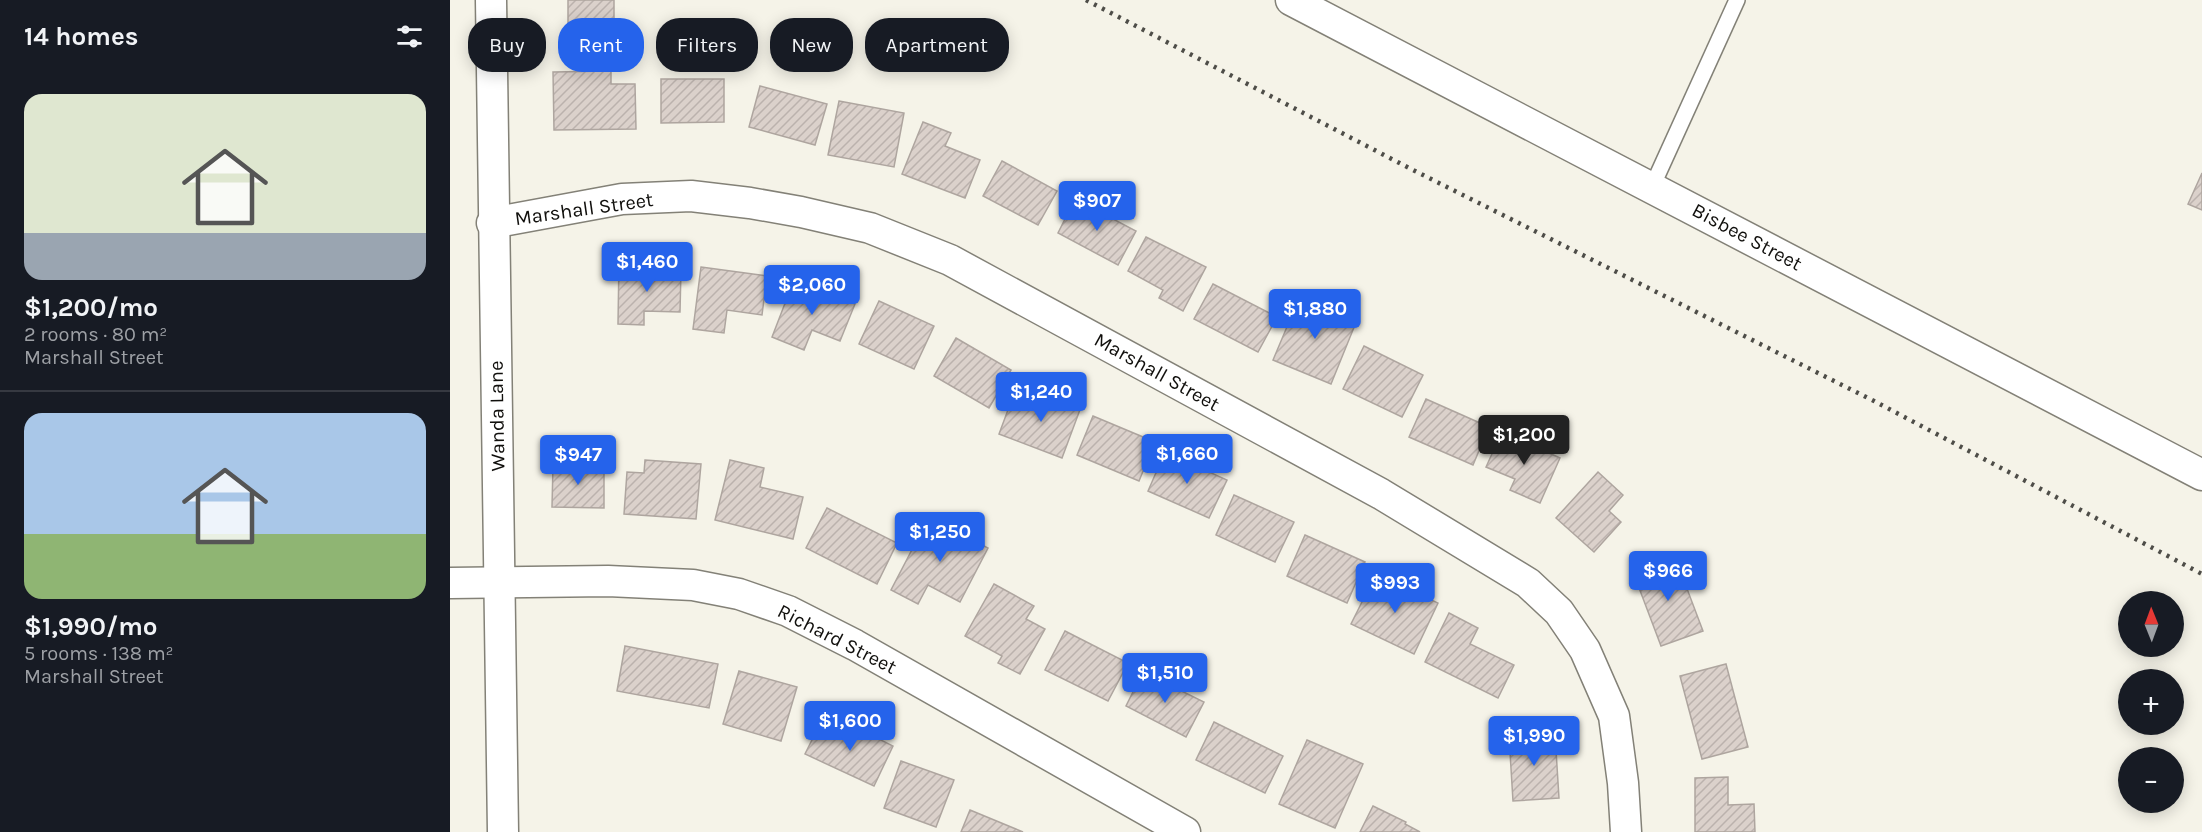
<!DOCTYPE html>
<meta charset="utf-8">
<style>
:root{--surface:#171b24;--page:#242831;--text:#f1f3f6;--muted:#9ea1a6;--line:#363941;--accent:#2563eb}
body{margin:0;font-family:Karla,sans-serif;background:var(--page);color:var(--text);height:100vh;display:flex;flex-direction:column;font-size:22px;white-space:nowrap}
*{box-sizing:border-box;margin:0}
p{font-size:20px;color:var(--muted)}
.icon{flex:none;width:33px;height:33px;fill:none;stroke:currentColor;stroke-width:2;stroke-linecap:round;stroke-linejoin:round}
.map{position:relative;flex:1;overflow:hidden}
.drawer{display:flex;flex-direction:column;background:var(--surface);width:450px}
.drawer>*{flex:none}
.guide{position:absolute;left:18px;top:18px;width:570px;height:54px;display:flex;gap:12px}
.needle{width:39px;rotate:359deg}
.buttons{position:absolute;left:1668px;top:591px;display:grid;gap:12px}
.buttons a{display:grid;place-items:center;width:66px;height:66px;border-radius:50%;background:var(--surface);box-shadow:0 3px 15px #0003;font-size:30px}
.price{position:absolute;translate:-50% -51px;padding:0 14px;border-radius:6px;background:var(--accent);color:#fff;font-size:20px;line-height:39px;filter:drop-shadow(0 2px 3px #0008)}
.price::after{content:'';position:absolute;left:50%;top:36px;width:18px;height:14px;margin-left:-9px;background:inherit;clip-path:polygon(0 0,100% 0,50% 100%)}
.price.active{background:#222;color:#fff}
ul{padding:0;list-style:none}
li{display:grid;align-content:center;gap:12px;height:318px;padding:0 24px}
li+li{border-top:2px solid var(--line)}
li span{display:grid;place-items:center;height:186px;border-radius:18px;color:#555}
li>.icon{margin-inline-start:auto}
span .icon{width:108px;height:108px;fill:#fffc;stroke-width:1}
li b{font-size:26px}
h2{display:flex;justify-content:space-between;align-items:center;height:72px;padding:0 24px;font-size:26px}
.tag{padding:0 21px;border-radius:24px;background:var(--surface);box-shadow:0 3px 15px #0003;font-size:21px;line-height:54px}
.tag.active{background:var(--accent);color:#fff}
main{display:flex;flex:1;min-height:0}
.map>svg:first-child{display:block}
</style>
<main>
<section class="drawer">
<h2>14 homes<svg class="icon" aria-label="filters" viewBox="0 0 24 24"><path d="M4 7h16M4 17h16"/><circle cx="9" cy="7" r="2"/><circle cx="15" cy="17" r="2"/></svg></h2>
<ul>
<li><span style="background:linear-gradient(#dfe7d0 75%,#9aa5b1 0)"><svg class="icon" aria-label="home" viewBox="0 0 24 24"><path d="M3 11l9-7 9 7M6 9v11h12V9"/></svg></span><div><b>$1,200/mo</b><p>2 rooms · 80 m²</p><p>Marshall Street</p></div></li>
<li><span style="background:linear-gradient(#a9c7e8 65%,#8fb573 0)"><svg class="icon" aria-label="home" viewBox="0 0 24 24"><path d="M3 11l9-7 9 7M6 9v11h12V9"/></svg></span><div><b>$1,990/mo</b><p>5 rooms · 138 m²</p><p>Marshall Street</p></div></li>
</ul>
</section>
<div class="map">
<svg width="1752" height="832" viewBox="0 0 1752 832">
<defs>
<pattern id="building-hatch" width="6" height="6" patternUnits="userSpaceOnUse" patternTransform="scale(1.5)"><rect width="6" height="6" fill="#dbd1cb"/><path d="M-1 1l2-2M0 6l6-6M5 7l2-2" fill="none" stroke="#bbb2ad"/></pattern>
</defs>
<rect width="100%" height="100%" fill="#f5f3e8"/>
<g fill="url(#building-hatch)" stroke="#aea59f" stroke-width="1.5">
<rect x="118" y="0" width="46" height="24"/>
<polygon points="161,71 161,84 185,84 186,129 104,130 103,72"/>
<polygon points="211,79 274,79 274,122 211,123"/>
<polygon points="310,86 377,104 365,145 299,127"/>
<polygon points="389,101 454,113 444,167 378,155"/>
<polygon points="473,122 501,133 495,146 530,160 515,198 452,174"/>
<polygon points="552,161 607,191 588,225 533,196"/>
<polygon points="1752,173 1752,210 1738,204"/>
<polygon points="625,199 686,231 668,265 608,233"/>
<polygon points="696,237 756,267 733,311 709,298 713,290 678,271"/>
<polygon points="169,260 182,260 181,269 231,270 230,312 194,311 194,325 168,324"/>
<polygon points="251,267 317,276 312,315 277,310 274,333 243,329"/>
<polygon points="344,280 405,304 390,341 362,330 354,350 322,337"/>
<polygon points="763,284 827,317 808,352 744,319"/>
<polygon points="850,296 907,320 881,384 823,360"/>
<polygon points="429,301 484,326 464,369 409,344"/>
<polygon points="506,338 561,370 539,408 484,376"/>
<polygon points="914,346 973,375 952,417 893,389"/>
<polygon points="565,391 602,405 605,397 631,407 612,458 549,434"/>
<polygon points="976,399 1039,427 1023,465 959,437"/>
<polygon points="643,416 705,442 689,481 627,455"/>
<polygon points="1052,432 1110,458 1090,503 1060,490 1065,479 1036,467"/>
<polygon points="715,452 777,480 759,518 698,491"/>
<polygon points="195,460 251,464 246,519 174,514 177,472 194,473"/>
<polygon points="280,460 314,468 310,487 353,497 343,539 265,520"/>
<polygon points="103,465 154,465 154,508 102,507"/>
<polygon points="1148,472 1173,495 1159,511 1171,522 1144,552 1106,518"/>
<polygon points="784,495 844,522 825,562 766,535"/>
<polygon points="377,508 447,543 427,584 356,548"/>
<polygon points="479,517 538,548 510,602 478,585 468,604 441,590"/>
<polygon points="855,535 915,562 897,603 837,576"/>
<polygon points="1225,557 1253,631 1211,646 1183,572"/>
<polygon points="926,574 988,603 964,654 901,624"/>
<polygon points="544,584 584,606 576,619 595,629 570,674 548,663 552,656 515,636"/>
<polygon points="999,613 1028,628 1020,644 1064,665 1048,698 975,662"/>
<polygon points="615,631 678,663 658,701 595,670"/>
<polygon points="175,646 268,664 259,708 167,691"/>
<polygon points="1276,664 1298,747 1252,759 1230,676"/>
<polygon points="289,671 347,687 331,741 273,724"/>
<polygon points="693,672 754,702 736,737 676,706"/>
<polygon points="372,720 406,736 409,729 443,746 424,786 355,754"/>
<polygon points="764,722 833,756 815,793 746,760"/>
<polygon points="1105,734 1109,798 1063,801 1059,736"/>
<polygon points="857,740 913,764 885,828 829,804"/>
<polygon points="451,761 504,780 486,827 434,808"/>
<polygon points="1278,777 1278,805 1304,804 1305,832 1245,832 1245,778"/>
<polygon points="923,806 956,822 955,824 970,832 910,832"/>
<polygon points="520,810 573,832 511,832"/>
</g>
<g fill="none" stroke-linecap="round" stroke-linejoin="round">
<g stroke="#838177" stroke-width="18">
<polyline id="lane" points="1202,187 1287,0"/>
</g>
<g stroke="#838177" stroke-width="33">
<g id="street">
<path d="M41 0C43 277 51 555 53 832"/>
<polyline points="841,0 1752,475"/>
<polyline points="42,223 172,199 241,196 300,203 351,212 420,228 500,260 931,494 1078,583 1109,612 1135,650 1164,716 1173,783 1176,832"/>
<polyline points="0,583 158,581 243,585 289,594 338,611 405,645 735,832"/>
</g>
</g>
<use href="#lane" stroke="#fff" stroke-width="15"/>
<use href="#street" stroke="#fff" stroke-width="30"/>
<polyline stroke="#4e4d48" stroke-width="4.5" stroke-dasharray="3 6" stroke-linecap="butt" points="636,0 961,169 1424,401 1752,574"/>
</g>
<g text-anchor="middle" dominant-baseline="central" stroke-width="5" stroke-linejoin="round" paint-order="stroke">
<g font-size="20" fill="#100f0c" stroke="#fff">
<text transform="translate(134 209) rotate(-8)">Marshall Street</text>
<text transform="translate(1297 237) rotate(28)">Bisbee Street</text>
<text transform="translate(707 372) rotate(29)">Marshall Street</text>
<text transform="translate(47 416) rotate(-91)">Wanda Lane</text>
<text transform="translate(387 639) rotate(27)">Richard Street</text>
</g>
</g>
</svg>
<div class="buttons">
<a><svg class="needle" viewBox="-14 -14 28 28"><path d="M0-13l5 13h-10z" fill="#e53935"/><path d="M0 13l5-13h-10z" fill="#9ea1a6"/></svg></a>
<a>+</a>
<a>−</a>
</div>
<b class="price" style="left:647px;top:232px">$907</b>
<b class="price" style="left:197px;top:293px">$1,460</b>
<b class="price" style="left:362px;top:316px">$2,060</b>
<b class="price" style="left:865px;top:340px">$1,880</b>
<b class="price" style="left:591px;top:423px">$1,240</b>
<b class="price active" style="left:1074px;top:466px">$1,200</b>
<b class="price" style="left:737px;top:485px">$1,660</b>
<b class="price" style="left:128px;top:486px">$947</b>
<b class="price" style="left:490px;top:563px">$1,250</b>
<b class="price" style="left:1218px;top:602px">$966</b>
<b class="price" style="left:945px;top:614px">$993</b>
<b class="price" style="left:715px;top:704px">$1,510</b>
<b class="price" style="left:400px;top:752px">$1,600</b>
<b class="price" style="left:1084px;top:767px">$1,990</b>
<div class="guide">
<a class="tag">Buy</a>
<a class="tag active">Rent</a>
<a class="tag">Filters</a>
<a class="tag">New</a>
<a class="tag">Apartment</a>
</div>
</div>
</main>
